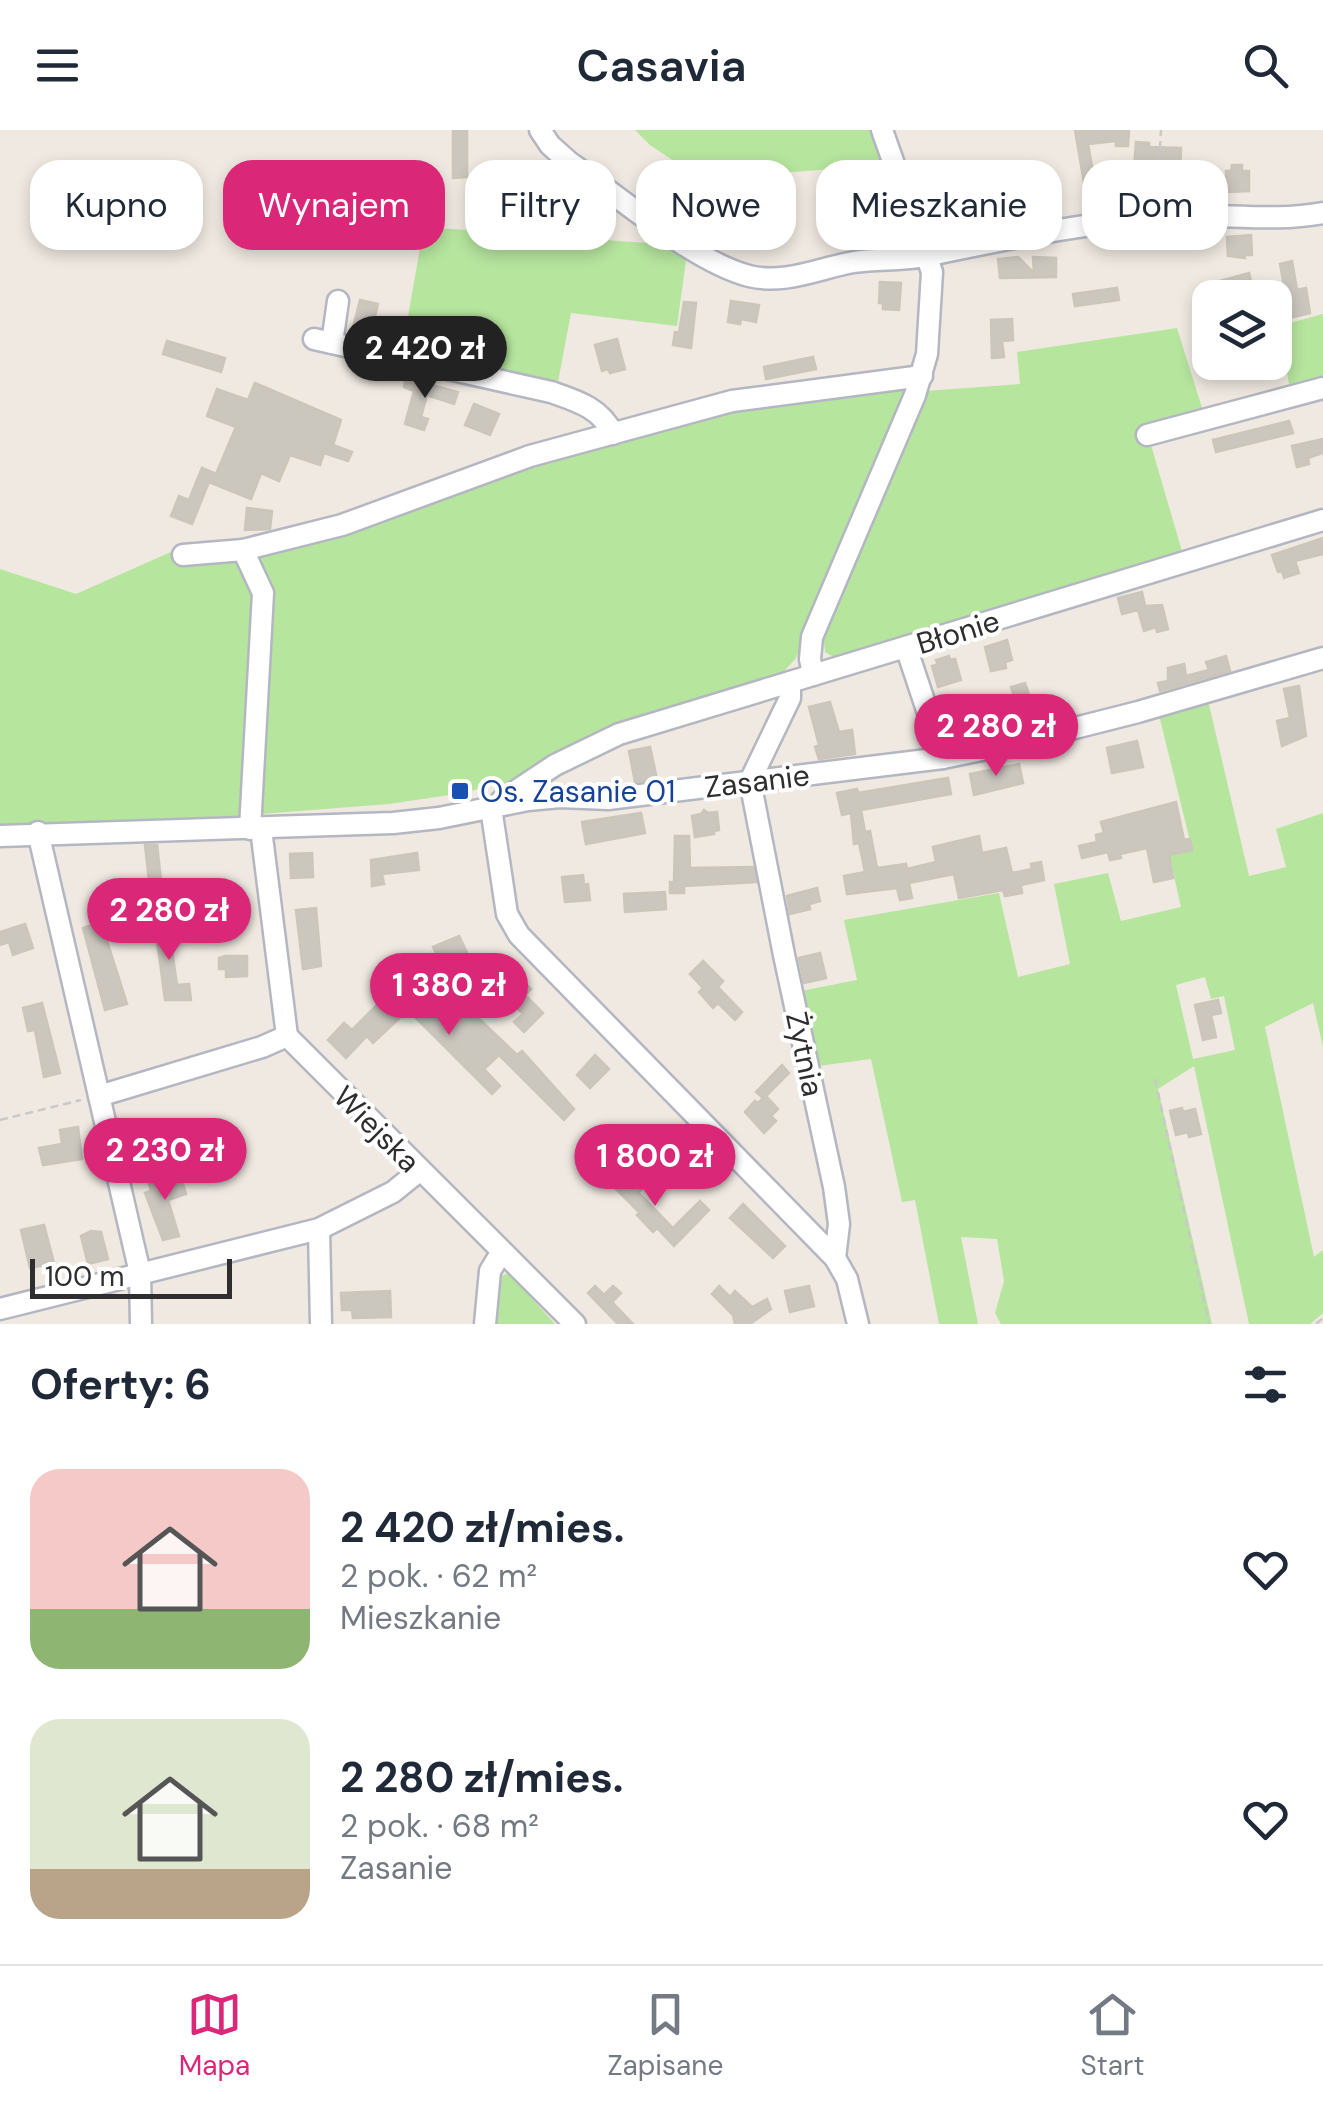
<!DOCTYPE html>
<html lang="pl">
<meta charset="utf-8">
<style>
:root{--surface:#fff;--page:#f2f2f3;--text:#1f2937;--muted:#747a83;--line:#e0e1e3;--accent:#db2777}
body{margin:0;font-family:"DM Sans",sans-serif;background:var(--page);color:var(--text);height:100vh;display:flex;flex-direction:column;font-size:38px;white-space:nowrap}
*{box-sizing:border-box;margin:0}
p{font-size:32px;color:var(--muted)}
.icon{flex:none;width:55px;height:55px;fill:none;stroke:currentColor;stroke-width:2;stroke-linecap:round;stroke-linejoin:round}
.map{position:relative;height:1194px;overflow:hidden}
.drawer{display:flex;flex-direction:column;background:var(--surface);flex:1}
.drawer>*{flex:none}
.hud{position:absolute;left:30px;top:30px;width:1265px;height:90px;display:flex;gap:20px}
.fabs{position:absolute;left:1192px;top:150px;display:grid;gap:20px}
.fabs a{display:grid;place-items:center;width:100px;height:100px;border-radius:20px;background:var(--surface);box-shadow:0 5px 15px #0003;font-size:50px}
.scale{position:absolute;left:30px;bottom:25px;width:202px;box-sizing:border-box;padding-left:10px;border:5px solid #2e2e2e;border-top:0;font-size:28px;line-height:35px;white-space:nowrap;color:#2e2e2e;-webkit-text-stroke:8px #fff;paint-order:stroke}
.price{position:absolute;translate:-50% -85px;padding:0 22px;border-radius:35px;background:var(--accent);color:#fff;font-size:32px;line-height:65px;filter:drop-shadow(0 2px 5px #0008)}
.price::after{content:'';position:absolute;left:50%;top:60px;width:30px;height:22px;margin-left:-15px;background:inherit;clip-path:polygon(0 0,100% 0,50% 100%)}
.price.on{background:#222;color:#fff}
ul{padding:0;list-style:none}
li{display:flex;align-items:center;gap:30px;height:250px;padding:0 30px}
li span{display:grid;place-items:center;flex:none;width:280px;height:200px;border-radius:30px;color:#555}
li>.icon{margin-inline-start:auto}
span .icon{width:120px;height:120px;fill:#fffc;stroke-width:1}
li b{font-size:42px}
h2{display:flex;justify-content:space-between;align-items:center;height:120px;padding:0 30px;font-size:42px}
.chip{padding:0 35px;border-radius:30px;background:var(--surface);box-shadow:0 5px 15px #0003;font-size:35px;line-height:90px}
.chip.on{background:var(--accent);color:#fff}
header{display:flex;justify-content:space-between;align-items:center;height:130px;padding:0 30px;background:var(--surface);font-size:45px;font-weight:600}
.tabs{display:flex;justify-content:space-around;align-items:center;height:140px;border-top:2px solid var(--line);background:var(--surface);font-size:28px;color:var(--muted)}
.tabs a{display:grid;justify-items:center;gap:5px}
.tabs .on{color:var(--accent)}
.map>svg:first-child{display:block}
</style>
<header><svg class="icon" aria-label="menu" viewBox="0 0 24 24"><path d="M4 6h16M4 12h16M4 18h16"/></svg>Casavia<svg class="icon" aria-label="search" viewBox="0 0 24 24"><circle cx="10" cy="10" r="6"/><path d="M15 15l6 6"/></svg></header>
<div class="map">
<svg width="1323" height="1194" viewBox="0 0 1323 1194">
<rect width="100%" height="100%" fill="#efe9e1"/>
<g fill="#b6e59e" fill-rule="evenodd">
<polygon points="635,0 875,0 887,35 737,46 729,68 650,15"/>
<polygon points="347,32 359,32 356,92 688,116 677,196 571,183 557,257 402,221 420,118 331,109 331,80 345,81"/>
<polygon points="1323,184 1323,250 1290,260 1280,202 1286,194"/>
<polygon points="1177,198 1208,297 1151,315 1184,428 839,530 825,522 823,503 925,261 1020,254 1017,222"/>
<polygon points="911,253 796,528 779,547 515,652 464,662 462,658 456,660 456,664 389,674 261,684 270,514 247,682 239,689 0,698 0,439 76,464 182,417 251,425 533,330 737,275"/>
<path d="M1207 566 1249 746 1286 737 1276 699 1323 683V917L1313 873 1265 897 1314 1127 1323 1120V1183L1310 1194H1249L1194 936 1158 959 1212 1194H1001L995 1183 1004 1151 997 1109 961 1107 978 1194H939L915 1070 902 1072 871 929 811 937 796 862 857 850 844 790 999 763 1018 847 1070 834 1054 754 1108 743 1121 791 1181 777 1169 724 1192 719 1158 581ZM1205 847 1211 869 1224 866 1235 920 1193 929 1176 855Z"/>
<polygon points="509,1143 555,1194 488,1194 496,1148"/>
</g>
<g fill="#cbc7bf" stroke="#cbc5ba" stroke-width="2.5">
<polygon points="453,0 467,0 467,47 453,48"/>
<polygon points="1075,0 1129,0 1128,16 1116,16 1116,11 1088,14 1093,42 1119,38 1121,55 1085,59"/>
<polygon points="1136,12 1149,13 1149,17 1181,18 1180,41 1134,40"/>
<polygon points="1232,35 1242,35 1242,41 1249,41 1249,61 1227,62 1226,41 1231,41"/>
<polygon points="952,38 966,38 961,90 952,90 952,78 933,77 933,66 952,64"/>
<polygon points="718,61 729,68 725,75 758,90 754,99 719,84 703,110 692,103"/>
<polygon points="1251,105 1252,125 1244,125 1245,128 1228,126 1227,107"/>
<polygon points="1018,127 1034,143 1033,127 1056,128 1056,147 1000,148 998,129"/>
<polygon points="1292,131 1297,160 1306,158 1310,183 1290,188 1280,134"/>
<polygon points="1249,143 1252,156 1244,158 1246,163 1212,168 1209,154"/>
<polygon points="880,152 901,153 899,180 883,179 883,173 879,173"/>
<polygon points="1117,158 1119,170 1075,176 1073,164"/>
<polygon points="360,170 378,174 370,206 352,202"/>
<polygon points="731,171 759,175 756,192 741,189 740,194 728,192"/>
<polygon points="684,172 696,173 691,218 673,215 675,202 679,203"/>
<polygon points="1012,189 1013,210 1002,211 1004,227 992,228 991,190"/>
<polygon points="617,209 625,239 610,243 608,239 602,241 595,215"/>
<polygon points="167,211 225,228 221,242 163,224"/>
<polygon points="813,227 816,239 766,249 764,237"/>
<polygon points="406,248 458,262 454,274 427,265 421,287 428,289 424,300 405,294 414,261 404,257"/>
<polygon points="255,253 341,290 333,315 352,322 348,331 324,323 320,335 290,325 279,351 261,343 251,369 209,352 192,394 171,386 179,366 189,370 202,338 216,344 236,297 207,286 217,259 248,270"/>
<polygon points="474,274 499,284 490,305 465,295"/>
<polygon points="1289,291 1293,303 1216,322 1213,310"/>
<polygon points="1323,309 1323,323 1308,328 1309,334 1297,337 1292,316"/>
<polygon points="247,378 272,381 270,399 245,400"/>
<polygon points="1323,408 1323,424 1295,431 1299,443 1284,448 1282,441 1278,442 1272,425"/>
<polygon points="1142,462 1145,476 1162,475 1168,499 1157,502 1156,497 1144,501 1138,480 1122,484 1118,468"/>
<polygon points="1007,510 1012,530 1005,532 1006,538 991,541 985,517"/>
<polygon points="949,526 950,530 955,529 961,550 938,557 932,536 938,534 936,530"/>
<polygon points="1226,526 1230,541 1160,561 1158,553 1168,551 1168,538 1184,534 1186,546 1209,540 1206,532"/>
<polygon points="1025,553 1036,586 995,599 991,587 1018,578 1011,557"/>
<polygon points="1299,556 1306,606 1282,616 1277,591 1290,588 1284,559"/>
<polygon points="830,572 839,602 852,600 855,624 819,629 815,617 819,615 809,577"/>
<polygon points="1137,611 1143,637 1112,643 1107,618"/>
<polygon points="650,617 657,649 635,652 629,621"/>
<polygon points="1019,634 1023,653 974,665 970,644"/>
<polygon points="948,648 951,664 861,680 865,702 870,701 877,738 906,734 907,739 936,732 933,717 979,706 982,723 1006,718 1012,743 1032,739 1031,734 1041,732 1044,750 1021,755 1022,763 1005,766 1003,760 959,768 954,744 909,753 912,768 900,770 897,758 847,764 844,746 865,742 859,713 854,714 851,683 842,685 837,663 857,659 858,663"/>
<polygon points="1176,672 1184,710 1190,709 1192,720 1169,725 1173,748 1154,752 1147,718 1120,724 1121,728 1110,730 1108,722 1082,728 1079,716 1097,712 1096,705 1104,703 1101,692"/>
<polygon points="704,680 708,683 717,682 719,700 714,701 714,704 695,707 692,686 701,684"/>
<polygon points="641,683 645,703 586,714 582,692"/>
<polygon points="675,706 689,706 690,738 753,737 756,752 684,756 684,763 670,763 670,752 674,752"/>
<polygon points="145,715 157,715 162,758 150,760"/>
<polygon points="312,723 313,747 291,748 290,724"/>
<polygon points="417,723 419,740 382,744 384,754 372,756 371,730"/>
<polygon points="583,745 584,755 588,754 590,770 565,772 562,747"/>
<polygon points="817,758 820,771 809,774 810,779 790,784 787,766"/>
<polygon points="665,762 666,779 625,782 624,764"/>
<polygon points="316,778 321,836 303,839 296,780"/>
<polygon points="167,785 177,855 189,854 191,870 165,870 154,787"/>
<polygon points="101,792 127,874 105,880 83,798"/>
<polygon points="25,794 33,818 13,825 9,812 0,815 0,802"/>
<polygon points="459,806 471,831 446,843 433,817"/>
<polygon points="820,823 826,848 804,853 799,828"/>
<polygon points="225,826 247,826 247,846 226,847 226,839 219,839 219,828"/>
<polygon points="502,830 531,859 525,865 543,883 524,902 514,892 523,884 491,851 495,846 491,841"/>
<polygon points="703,831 723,851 718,857 742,882 735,890 718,873 713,878 699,862 703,858 690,844"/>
<polygon points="394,838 397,867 405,859 427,881 448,859 517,925 522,921 574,979 564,990 499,925 484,939 500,956 492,964 408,880 373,913 367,906 346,928 328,910 344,893 352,900 382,870 371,851"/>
<polygon points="1218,870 1221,883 1211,885 1216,907 1203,910 1195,875"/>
<polygon points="42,873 60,943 44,947 35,900 28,901 23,878"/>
<polygon points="595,925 609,939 590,958 577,945"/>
<polygon points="782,935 789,943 766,966 778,979 771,986 776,991 764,1003 745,982 755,971 758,973 763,968 756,962"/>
<polygon points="1182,978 1183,982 1195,979 1201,1004 1189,1007 1188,1002 1176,1005 1170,981"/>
<polygon points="78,997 82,1029 43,1035 39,1018 62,1014 60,1000"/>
<polygon points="619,1036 641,1060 638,1062 673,1098 700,1071 709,1080 674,1116 657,1098 653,1102 637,1085 640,1083 606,1049"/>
<polygon points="173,1044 175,1049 181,1047 186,1064 168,1070 179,1106 163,1110 145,1063 151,1061 148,1051"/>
<polygon points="743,1074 785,1116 773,1128 730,1088"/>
<polygon points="44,1095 54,1133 30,1138 21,1100"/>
<polygon points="91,1101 101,1102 108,1129 88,1134 81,1106"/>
<polygon points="595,1156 604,1165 613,1156 621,1163 612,1172 633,1194 618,1194 588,1163"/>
<polygon points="719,1156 730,1167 735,1161 752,1177 767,1169 771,1179 750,1194 735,1194 733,1185 712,1164"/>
<polygon points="809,1156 814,1176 790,1182 785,1161"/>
<polygon points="390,1161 391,1187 353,1188 352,1180 342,1180 341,1163"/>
</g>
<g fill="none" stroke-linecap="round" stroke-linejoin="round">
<g stroke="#b4b7c1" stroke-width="25">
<g id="minor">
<path d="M540 0 550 15 569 32C619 66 692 131 749 146 785 155 819 138 854 132 879 128 905 131 930 125 1006 109 1085 93 1163 87 1217 82 1269 93 1323 83"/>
<path d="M314 209 551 262C577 271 601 278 613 304"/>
<polyline points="332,213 338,171"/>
<polyline points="1147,305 1323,258"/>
<polyline points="183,425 243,420"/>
<polyline points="906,517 943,628"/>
<polyline points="813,545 810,529 812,507 915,265 927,224 932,142 882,0"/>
<polyline points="790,552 790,568 750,651 784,825 834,1057 839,1094 835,1128"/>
<polyline points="501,671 555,635 619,604 1323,390"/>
<polyline points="491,678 507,784 519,805 835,1128 847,1149 858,1194"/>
<polyline points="250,699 263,463 243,420 342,395 530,326 732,271 922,246"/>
<polyline points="261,699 287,906 575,1194"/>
<polyline points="38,702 140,1143 141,1194"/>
<polyline points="0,706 393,693 439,688 528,670 560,667 608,669 943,628 1020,612 1138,582 1323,528"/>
<polyline points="99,966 262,917 287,906"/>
<polyline points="319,1099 321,1194"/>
<polyline points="0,1179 319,1099 393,1062 419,1041"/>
<polyline points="485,1194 490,1141 501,1123"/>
</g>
</g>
<g stroke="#c9c9c9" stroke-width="2.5" stroke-dasharray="8 5" stroke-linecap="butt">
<polyline points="1157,71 1161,0"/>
<polyline points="1155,949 1209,1194"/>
<polyline points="0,990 81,970"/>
<polyline points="1316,1194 1323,1188"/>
</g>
<use href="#minor" stroke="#fff" stroke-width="20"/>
</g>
<rect fill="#1a4fb4" stroke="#fff" stroke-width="4" x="450" y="651" width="20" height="20" rx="5"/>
<g text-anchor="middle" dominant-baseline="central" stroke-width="8" stroke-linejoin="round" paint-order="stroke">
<g font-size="30" fill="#2e2e2e" stroke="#fff">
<text transform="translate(958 502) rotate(-17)">Błonie</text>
<text transform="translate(757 651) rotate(-7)">Zasanie</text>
<text transform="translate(805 924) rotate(78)">Żytnia</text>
<text transform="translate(377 999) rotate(45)">Wiejska</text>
</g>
<g font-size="30" fill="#164399" stroke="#fff" text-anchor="start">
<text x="480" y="661">Os. Zasanie 01</text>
</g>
</g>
</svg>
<div class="fabs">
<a><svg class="icon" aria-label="layers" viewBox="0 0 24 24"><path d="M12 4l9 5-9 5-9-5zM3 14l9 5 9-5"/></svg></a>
</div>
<div class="scale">100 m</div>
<b class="price on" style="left:425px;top:271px">2 420 zł</b>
<b class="price" style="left:996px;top:649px">2 280 zł</b>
<b class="price" style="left:169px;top:833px">2 280 zł</b>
<b class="price" style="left:449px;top:908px">1 380 zł</b>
<b class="price" style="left:165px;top:1073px">2 230 zł</b>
<b class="price" style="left:655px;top:1079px">1 800 zł</b>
<div class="hud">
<a class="chip">Kupno</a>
<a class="chip on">Wynajem</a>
<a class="chip">Filtry</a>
<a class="chip">Nowe</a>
<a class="chip">Mieszkanie</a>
<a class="chip">Dom</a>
</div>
</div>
<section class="drawer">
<h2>Oferty: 6<svg class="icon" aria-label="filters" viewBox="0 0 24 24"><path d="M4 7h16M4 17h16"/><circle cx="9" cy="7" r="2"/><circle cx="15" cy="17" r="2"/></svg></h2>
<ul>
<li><span style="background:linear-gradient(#f6c9c9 70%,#8fb573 0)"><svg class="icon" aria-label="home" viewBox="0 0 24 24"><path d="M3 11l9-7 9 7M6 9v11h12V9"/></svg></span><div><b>2 420 zł/mies.</b><p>2 pok. · 62 m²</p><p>Mieszkanie</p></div><svg class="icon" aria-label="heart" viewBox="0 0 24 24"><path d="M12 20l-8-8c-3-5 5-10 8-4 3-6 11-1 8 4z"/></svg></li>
<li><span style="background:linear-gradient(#dfe7d0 75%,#b9a48a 0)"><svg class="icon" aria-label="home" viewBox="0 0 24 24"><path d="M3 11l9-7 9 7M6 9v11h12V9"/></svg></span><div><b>2 280 zł/mies.</b><p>2 pok. · 68 m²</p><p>Zasanie</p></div><svg class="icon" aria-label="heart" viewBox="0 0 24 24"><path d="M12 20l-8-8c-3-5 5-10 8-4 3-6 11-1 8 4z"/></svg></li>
</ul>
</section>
<nav class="tabs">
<a class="on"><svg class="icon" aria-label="map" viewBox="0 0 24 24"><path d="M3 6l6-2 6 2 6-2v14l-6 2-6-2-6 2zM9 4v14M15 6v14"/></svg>Mapa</a>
<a><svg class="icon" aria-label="saved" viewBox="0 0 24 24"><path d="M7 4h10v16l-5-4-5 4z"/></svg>Zapisane</a>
<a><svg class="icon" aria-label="home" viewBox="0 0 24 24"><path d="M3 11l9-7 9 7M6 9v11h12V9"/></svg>Start</a>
</nav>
